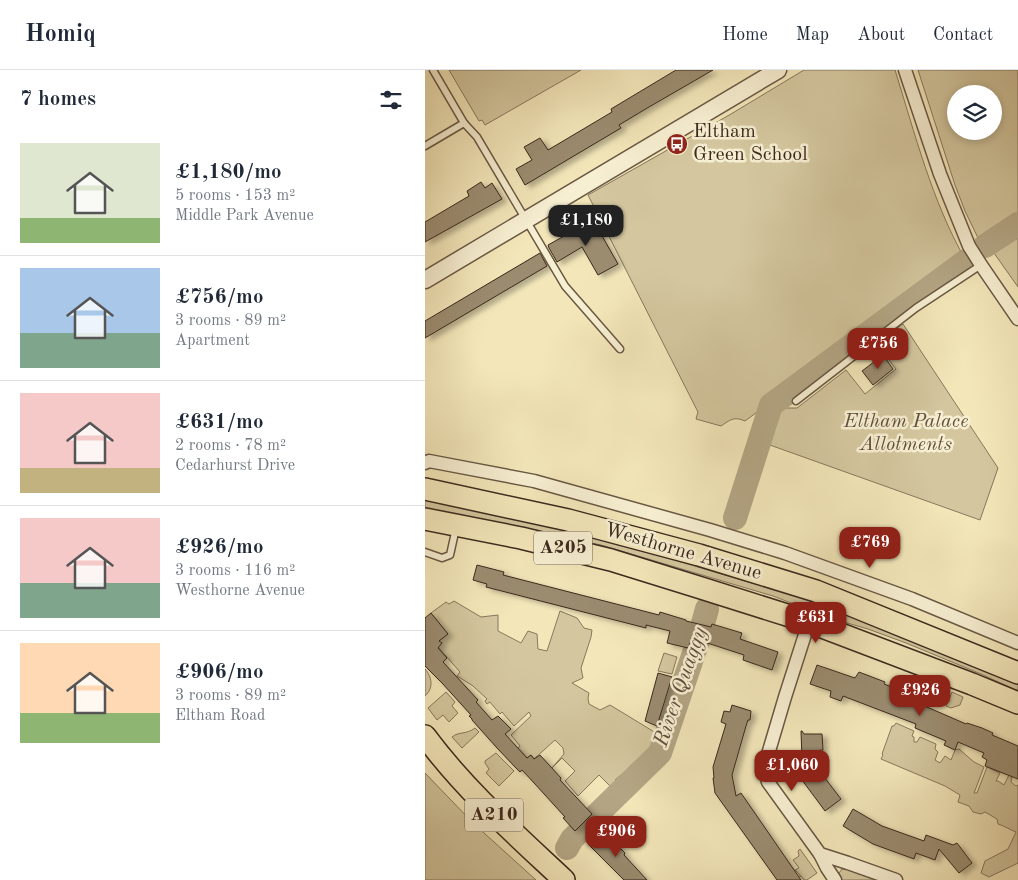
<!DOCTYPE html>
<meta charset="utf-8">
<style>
:root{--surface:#fff;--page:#f2f2f3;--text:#1f2937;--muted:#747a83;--line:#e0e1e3;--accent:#8f2418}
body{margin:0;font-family:"Old Standard TT",serif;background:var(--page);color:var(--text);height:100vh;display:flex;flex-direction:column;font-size:19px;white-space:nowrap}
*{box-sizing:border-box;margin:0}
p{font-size:16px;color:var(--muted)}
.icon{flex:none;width:28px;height:28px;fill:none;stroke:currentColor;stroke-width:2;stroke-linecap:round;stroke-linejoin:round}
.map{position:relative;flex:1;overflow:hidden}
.sheet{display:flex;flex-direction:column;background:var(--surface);width:425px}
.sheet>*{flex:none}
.tools{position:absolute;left:522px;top:15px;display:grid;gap:10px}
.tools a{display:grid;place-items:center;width:55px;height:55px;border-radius:50%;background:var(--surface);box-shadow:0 2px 8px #0003;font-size:25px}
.price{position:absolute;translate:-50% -42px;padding:0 11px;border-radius:10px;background:var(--accent);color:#fff;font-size:16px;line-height:32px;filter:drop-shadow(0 1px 2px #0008)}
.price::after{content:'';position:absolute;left:50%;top:30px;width:15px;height:11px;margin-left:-8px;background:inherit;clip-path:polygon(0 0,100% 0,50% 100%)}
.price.selected{background:#222;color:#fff}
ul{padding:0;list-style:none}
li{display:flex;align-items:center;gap:15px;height:125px;padding:0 20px}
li+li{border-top:1px solid var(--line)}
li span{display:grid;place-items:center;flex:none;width:140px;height:100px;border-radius:0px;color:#555}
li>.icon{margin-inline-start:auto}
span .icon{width:60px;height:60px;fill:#fffc;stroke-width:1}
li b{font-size:21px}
h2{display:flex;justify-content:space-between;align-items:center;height:60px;padding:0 20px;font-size:21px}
header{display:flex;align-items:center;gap:30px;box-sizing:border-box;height:70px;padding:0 25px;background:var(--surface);border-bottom:1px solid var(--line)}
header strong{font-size:24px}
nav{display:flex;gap:28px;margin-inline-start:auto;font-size:18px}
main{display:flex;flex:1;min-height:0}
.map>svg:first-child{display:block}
</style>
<header>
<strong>Homiq</strong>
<nav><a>Home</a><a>Map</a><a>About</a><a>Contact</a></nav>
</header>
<main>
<section class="sheet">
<h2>7 homes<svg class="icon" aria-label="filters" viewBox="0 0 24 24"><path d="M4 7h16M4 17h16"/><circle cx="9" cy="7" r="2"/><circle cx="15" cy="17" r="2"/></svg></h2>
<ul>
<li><span style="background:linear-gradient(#dfe7d0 75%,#8fb573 0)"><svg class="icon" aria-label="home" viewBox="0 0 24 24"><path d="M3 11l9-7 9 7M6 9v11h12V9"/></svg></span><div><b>£1,180/mo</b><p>5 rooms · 153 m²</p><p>Middle Park Avenue</p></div></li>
<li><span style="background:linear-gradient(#a9c7e8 65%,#7fa58c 0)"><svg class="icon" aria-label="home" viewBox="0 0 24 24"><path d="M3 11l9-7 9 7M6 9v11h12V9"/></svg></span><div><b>£756/mo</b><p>3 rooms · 89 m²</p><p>Apartment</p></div></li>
<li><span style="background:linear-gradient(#f6c9c9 75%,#c2b280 0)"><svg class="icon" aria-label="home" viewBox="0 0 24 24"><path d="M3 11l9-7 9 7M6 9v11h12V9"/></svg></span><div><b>£631/mo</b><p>2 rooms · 78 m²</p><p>Cedarhurst Drive</p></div></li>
<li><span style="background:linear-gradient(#f6c9c9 65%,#7fa58c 0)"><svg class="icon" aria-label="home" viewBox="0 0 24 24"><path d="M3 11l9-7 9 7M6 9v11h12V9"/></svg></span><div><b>£926/mo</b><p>3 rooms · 116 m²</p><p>Westhorne Avenue</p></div></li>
<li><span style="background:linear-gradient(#ffd9b3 70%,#8fb573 0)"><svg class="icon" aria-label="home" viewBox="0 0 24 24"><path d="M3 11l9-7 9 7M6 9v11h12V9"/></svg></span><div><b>£906/mo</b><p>3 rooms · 89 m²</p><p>Eltham Road</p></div></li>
</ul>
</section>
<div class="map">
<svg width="593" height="810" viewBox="0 0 593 810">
<defs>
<filter id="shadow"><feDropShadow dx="5" dy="3" stdDeviation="2.5" flood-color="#0004"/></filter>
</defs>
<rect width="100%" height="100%" fill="#f3e7ba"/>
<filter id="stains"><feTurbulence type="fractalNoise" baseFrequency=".004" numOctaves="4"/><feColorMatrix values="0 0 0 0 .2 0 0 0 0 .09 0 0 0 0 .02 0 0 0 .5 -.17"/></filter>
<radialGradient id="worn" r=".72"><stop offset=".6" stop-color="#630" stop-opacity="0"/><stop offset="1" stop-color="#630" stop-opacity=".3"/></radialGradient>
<g fill="#d4c79f" stroke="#88785e" fill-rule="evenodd">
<polygon points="24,0 156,0 60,55 57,50 54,51"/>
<path d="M379 0H470C490 64 507 131 540 189L320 351C309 346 305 350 296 356L271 349 273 342 163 125 306 44Z"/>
<path d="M493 0H593V144L555 172 540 141 530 115ZM531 24H569V61H531Z"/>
<polygon points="593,168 593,217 569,183"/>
<polygon points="478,254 573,398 555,450 342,374 350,338 372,338 421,300 440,324 471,299 452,275 462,268 468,277 479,271 471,259"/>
<polygon points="0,427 70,441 222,482 371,526 522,580 593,612 593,621 556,604 481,573 443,559 405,548 348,526 176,475 0,438"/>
<polygon points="29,531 56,547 73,545 73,561 96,573 103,561 112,564 113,579 122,581 135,541 152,548 159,558 167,560 166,567 156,598 158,608 147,613 164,623 163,628 164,634 175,640 185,635 236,666 231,681 174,738 173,736 200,709 196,705 190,710 191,711 186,717 174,705 153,726 140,711 150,701 137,688 126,699 139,684 138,678 130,670 109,689 106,685 102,688 93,678 95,676 86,665 106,646 104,642 89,656 77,642 75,644 65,632 62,634 60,631 62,629 48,616 32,606 35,602 13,577 16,574 14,571 22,564 6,543 21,532 24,534"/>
<polygon points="239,583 252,587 247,604 233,601"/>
<path d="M0 599C7 607 9 618 0 626Z"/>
<polygon points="21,622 30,632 27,636 33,643 24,652 18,645 12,650 3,638"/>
<polygon points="527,622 538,627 535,635 526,638 521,636"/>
<path d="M471 653 489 661 487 666 489 667V672H492L495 667 511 674 510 679 513 682 510 690 515 693 520 686 526 690 530 680 534 679 549 692 559 697 549 723H552L562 697 575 703 571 711H573L579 715 584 705 587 706 586 712 591 716 593 715V793L564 807 556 803 560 791 583 779 591 762C585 760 580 756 573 754L572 749 560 742 556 744 548 742 544 736 533 732 535 725 520 716 456 689 458 685 457 684 467 656H469Z"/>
<path d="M50 658 54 662 37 678 27 667C34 661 41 665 50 658Z"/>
<polygon points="71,683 89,701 74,716 61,703 64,699 60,693 60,691"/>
<polygon points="0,703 48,753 111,810 0,810"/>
<polygon points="375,779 392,803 382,810 379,810 376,806 375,807 375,805 370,800 374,798 368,790 374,786 373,781"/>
<polygon points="417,799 421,799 452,810 417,810 414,806 414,803"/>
</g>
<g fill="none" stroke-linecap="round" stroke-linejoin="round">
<g stroke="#b4a685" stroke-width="24">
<polyline points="560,176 593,154"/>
<polyline points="310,448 346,335 541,191"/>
<polyline points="142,778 147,769 235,683 274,568 282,539"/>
</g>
</g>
<g fill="#9b8c6f" stroke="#3b291d" filter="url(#shadow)">
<polygon points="251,0 288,0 224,37 194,55 196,58 100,115 91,99 107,90 99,77 115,68 123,80 187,42 186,39"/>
<polygon points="56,112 60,118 67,113 77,129 0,172 0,152 44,126 42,121"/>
<polygon points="168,150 193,194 173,205 157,177 132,192 124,178 123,175"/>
<polygon points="115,183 122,196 0,268 0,251"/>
<polygon points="458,285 468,299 448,315 437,301"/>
<polygon points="52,495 79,502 78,505 234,545 235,542 261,550 261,551 286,557 287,554 317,563 315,569 353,582 347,600 318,590 319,585 267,568 263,578 242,573 245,561 221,555 221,558 61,517 62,514 48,510"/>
<polygon points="6,543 23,564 14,571 17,573 13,578 22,588 18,592 53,630 51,632 67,650 73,646 86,659 80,664 102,688 106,685 109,689 115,685 136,708 135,710 167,744 150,761 138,748 140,747 110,714 97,700 95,702 91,698 72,678 47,650 47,649 44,646 46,645 17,613 0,596 0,548"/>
<polygon points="392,595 427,607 430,608 434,602 460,612 459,614 497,629 495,634 541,654 542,653 557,658 568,663 567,665 593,676 593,709 560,696 562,690 557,687 559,683 533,672 530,680 519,675 521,671 490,658 491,654 418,626 416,631 405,627 406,621 385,614"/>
<polygon points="233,603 247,607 232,656 220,651"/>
<polygon points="307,635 326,641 325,650 323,650 321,656 307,705 311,726 316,723 376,810 352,810 290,723 288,708 289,708 288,697 301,654 296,652 299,641 305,642"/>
<polygon points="376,661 377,661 379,664 397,664 398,680 386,681 393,699 416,729 400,741 374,706 369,692 377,689"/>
<polygon points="428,739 457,756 499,771 501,765 528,775 532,773 547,793 534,803 514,779 510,790 491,783 489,789 448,774 418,756"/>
<polygon points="178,761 200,783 199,785 222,810 199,810 164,775"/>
</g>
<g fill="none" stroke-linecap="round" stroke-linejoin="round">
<g stroke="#695844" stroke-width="9">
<g id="service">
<polyline points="8,0 39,53 52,67 140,216 195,279"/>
<polyline points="0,76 39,53"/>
<polyline points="463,260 474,274"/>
<polyline points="371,331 491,238 556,195"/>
<polyline points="0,482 17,488 25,485 31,458"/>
</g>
</g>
<g stroke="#695844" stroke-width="15">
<g id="minor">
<polyline points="480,0 515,104 544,176 556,195 593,249"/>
<polyline points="0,393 4,391 109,411 285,460 360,483 487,529 593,573"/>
<polyline points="384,552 360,627 341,691 341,705 343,712 395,784 423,793 471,810"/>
<polyline points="395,784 402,798 410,810"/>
</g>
</g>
<g stroke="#695844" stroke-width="19">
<polyline id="tertiary" points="0,210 353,0"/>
</g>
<g stroke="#3b291d" stroke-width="24">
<g id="trunk">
<polyline points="0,419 143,450 274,485 391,521 593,603"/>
<polyline points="0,449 96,468 186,490 273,517 384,552 547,614 593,633"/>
<path d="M0 666C40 720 90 764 139 810"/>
</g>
</g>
<use href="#service" stroke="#f7efd2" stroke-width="6"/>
<use href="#minor" stroke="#f7efd2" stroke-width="12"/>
<use href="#tertiary" stroke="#f7efd2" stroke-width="16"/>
<use href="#trunk" stroke="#f3e7ba" stroke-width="21"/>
</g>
<defs>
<g id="bus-disc" transform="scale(1.125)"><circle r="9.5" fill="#8f2418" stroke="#f7efd2"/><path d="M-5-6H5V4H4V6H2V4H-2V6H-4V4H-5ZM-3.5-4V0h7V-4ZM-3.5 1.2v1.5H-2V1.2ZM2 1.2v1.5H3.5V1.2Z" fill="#fff"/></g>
</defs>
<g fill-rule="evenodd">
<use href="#bus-disc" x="252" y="74"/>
</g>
<g text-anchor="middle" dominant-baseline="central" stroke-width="5" stroke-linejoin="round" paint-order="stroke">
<g fill="#f7efd2" stroke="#736453" stroke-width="1">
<rect x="109" y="461.5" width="58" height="33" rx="4"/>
<rect x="40" y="728.5" width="58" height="33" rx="4"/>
</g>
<g font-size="19" font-weight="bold" fill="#3b291d">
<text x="138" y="478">A205</text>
<text x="69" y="745">A210</text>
</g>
<g font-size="20" fill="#3b291d" stroke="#f7efd2" text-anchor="start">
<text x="268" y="62">Eltham<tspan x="268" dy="23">Green School</tspan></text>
</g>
<g font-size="20" font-style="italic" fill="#61503e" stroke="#f7efd2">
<text x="481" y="352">Eltham Palace<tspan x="481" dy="23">Allotments</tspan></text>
</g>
<g font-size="20" fill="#3b291d" stroke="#f7efd2">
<text transform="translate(258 482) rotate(16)">Westhorne Avenue</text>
</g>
<g font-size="21" font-style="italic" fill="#5f4e3c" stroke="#f7efd2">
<text transform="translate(256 617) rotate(-71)">River Quaggy</text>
</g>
</g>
<rect width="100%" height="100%" filter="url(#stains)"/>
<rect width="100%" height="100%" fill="url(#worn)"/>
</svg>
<div class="tools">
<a><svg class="icon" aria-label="layers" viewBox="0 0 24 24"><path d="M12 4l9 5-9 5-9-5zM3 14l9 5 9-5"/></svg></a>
</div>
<b class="price selected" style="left:161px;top:177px">£1,180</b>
<b class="price" style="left:453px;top:300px">£756</b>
<b class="price" style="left:445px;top:499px">£769</b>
<b class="price" style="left:391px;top:574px">£631</b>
<b class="price" style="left:495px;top:647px">£926</b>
<b class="price" style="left:367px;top:722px">£1,060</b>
<b class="price" style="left:191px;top:788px">£906</b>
</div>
</main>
